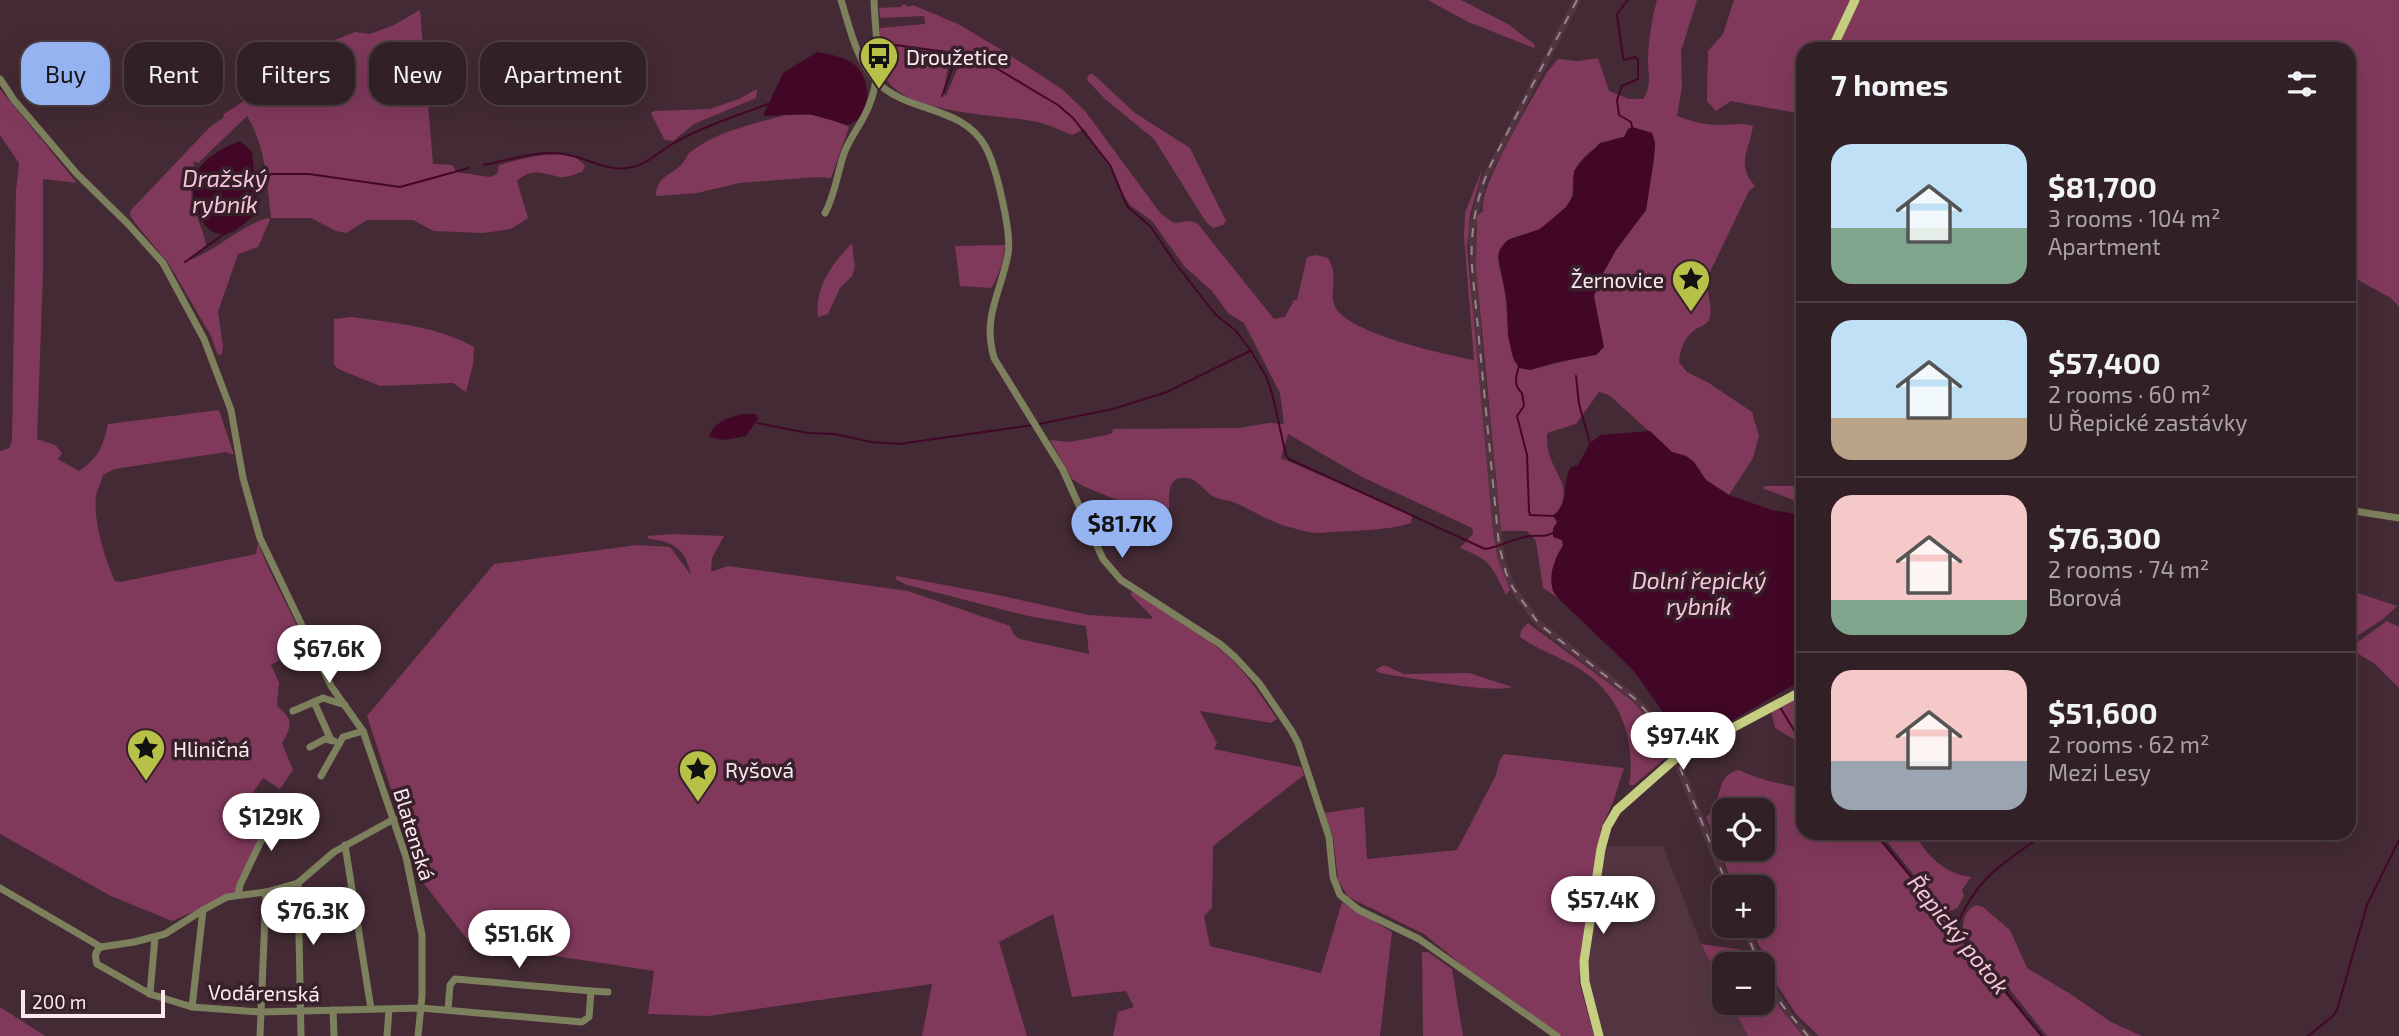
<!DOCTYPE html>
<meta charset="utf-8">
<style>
:root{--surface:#322027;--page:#3d2d33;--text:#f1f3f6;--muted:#a8a3a7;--line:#4d3e44;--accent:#95b2f1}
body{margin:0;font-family:"Exo 2",sans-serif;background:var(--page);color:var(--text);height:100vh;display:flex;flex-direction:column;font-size:26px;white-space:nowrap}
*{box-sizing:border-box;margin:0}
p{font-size:23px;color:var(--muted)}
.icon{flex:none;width:38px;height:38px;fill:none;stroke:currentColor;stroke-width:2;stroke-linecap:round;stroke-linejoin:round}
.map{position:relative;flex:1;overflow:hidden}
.drawer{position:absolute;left:1796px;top:42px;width:560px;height:798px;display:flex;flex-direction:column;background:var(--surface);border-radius:21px;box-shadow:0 7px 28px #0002,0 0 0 2px var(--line)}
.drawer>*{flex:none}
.guide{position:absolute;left:21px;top:42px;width:665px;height:63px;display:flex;gap:14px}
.controls{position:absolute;left:1712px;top:798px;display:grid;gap:14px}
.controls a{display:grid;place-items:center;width:63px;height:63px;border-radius:14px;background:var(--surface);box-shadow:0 7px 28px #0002,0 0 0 2px var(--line);font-size:35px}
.scale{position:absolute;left:21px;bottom:18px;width:144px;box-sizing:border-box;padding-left:7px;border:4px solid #faeaf0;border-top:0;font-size:19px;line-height:24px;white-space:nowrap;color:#faeaf0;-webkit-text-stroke:5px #38202a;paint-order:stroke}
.price{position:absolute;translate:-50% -60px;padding:0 16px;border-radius:24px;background:#fff;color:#222;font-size:23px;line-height:46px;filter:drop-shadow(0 2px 4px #0008)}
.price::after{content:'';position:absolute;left:50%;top:42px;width:21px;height:16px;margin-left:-10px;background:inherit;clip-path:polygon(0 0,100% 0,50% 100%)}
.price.on{background:var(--accent);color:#111}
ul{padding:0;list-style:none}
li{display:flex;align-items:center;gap:21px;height:175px;padding:0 35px}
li+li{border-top:2px solid var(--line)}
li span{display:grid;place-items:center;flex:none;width:196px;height:140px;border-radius:21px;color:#555}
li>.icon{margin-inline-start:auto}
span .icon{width:84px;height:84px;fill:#fffc;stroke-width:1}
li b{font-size:30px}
h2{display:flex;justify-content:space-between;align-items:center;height:84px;padding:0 35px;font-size:30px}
.pill{padding:0 24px;border-radius:21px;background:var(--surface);box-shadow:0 7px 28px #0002,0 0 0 2px var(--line);font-size:24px;line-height:63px}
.pill.on{background:var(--accent);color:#111}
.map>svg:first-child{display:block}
</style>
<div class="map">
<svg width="2399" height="1036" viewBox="0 0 2399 1036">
<rect width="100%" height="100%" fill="#432a34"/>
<g fill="#533541">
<polygon points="1573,0 1581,0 1486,183 1475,231 1481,333 1501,531 1505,559 1516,587 1541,621 1636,695 1658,719 1679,757 1732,887 1724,887 1672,760 1652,723 1631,700 1536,626 1510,590 1498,560 1493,532 1474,333 1468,230 1480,181"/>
<polygon points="1604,846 1663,846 1701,944 1724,989 1724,1003 1731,1003 1748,1036 1604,1036 1589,983 1588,964"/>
<polygon points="1740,926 1747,926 1774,986 1795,1017 1813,1036 1803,1036 1779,1007 1762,979 1762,964 1756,964"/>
</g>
<g fill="#81395b" fill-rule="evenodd">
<polygon points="1428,0 1461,0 1508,24 1535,45 1534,48 1468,22"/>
<path d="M1657 0H1697L1681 51 1682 87 1677 116C1691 121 1704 125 1718 125 1731 125 1740 122 1753 126 1750 150 1735 163 1755 186L1749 191 1708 276C1705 292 1714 308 1709 320 1706 325 1701 326 1696 329 1685 336 1680 349 1679 362L1687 372 1709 383 1752 412 1759 436 1753 458 1729 495 1706 480 1694 462 1686 456 1672 452 1609 395 1599 392 1576 424 1547 433C1547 438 1547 444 1548 450 1555 478 1576 488 1554 517L1557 522 1553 529 1562 540 1563 546 1556 557 1552 590 1558 598 1543 588 1536 541 1527 531H1501L1476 267 1477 216 1483 211C1478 187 1533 98 1547 72L1558 59 1578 61 1598 58 1609 91 1629 99H1643C1653 84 1647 72 1648 56 1649 36 1652 19 1657 0ZM1632 127 1652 133 1655 143 1654 158 1646 210 1616 250 1602 275 1594 296 1600 352 1530 370 1515 363C1505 337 1509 310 1503 283 1501 273 1496 261 1500 251 1506 233 1526 237 1540 229 1549 225 1558 215 1565 208 1575 198 1572 191 1573 178 1575 157 1605 139 1624 137L1628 129Z"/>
<polygon points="1734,0 1851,0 1828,49 1802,49 1802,114 1731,101 1716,111 1707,101 1708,51 1723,34"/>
<polygon points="1859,0 2399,0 2399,307 2391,298 2349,275 2348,49 1836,49"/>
<path d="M904 4 909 7 913 5 958 24 1005 52 1062 89 1085 111 1161 214 1174 223 1190 221 1197 223 1274 319 1285 317 1294 300H1297L1307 257 1317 255 1328 258C1341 280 1326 294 1337 310 1356 335 1443 354 1474 360L1464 236 1465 213 1483 167 1470 215 1467 247 1493 532 1498 560 1510 590 1506 595C1491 565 1492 561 1460 548L1473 534 1472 528 1362 477 1288 434 1281 458 1412 515 1411 523C1382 532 1349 530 1320 533 1308 533 1293 528 1282 525 1265 519 1250 509 1233 502 1228 500 1222 500 1217 498 1204 494 1199 476 1181 478 1166 480 1170 499 1169 510L1162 517H1158L1083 486 1072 479 1050 440 1069 442 1107 435 1112 433 1113 429 1239 428 1269 423 1284 424 1280 393 1244 323 1228 313 1212 291 1185 267 1152 221 1131 206 1120 191 1111 168 1084 129 1072 135C1056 128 1043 122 1026 120 990 114 885 113 882 65 882 57 882 52 886 44H894L884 42 880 38V28L925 24 924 16 880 18 879 8 900 7ZM943 51 973 52 1050 102 980 58 968 56 961 60 946 96 943 93 948 68 946 52Z"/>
<path d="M420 10 433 164 453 165 456 172 490 177 497 174 499 165C520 159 571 144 585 166L582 172C575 174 567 178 560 177 543 174 532 167 517 181L528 218 511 229 483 233 434 231 413 220H367L346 233 336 231 311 218H271C267 183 266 147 247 116L198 163 193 161 195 169C183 196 201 218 206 245L188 261C215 251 243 224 268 218L270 220 258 247 238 254 218 312 223 346 222 354 218 355 211 336 169 264 135 223 130 215 131 210 210 127 223 118 224 114 241 103 261 83 280 77 301 66 313 54 337 39 355 32 370 34 394 25Z"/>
<polygon points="1089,74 1093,74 1135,113 1190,148 1226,221 1223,225 1213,228 1206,222 1154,139 1105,99 1087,80"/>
<path d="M0 89 77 183 43 179V272L37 439 55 445 62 453 58 459 79 471C99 458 103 446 108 424L219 410 234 455 226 452 115 469 103 475C101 482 97 490 96 497 93 520 105 560 115 581L120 582 256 554 258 543 268 567 306 644 271 665 279 683 277 706C294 720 292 725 282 743L293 770 280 789 263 778 236 817 262 843 236 893 172 921 111 896 0 834V451L9 448 12 440 16 191 19 163 0 135Z"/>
<polygon points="757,89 756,98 694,124 673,141 665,140 663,137 651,113 654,111 710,109 739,99"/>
<path d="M785 115H820L849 127 831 178 816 177 739 183 697 193 656 196C656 176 671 176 682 164 686 159 687 154 692 151 718 131 754 124 785 115Z"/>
<path d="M852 243 855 267 852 276 840 288 828 314 818 317C815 286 832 264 852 243Z"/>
<path d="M1005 245C1003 260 1000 275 991 288L960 286 955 246Z"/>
<path d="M352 317C394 323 437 326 474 347L473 364 466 392 453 383 380 386 338 369 334 364V319Z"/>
<polygon points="1766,486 1802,486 1802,503 1762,488"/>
<path d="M672 534 724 536 712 558 711 572 728 566 908 591 1010 626 1014 635 1020 639 1089 654 1086 626 1028 616 907 585 895 579 897 576 998 595 1088 615 1152 619V617L1130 594 1133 592C1163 611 1196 629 1223 652 1245 670 1261 696 1277 719L1271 723 1200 711 1217 743 1214 749 1301 767 1304 775 1213 846 1212 908 1204 916 1210 946 1321 973 1342 902 1392 932 1380 1036H1113L1118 1012 1134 1007 1126 991 1072 997 1053 914 999 942 1027 1036H922L932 984 708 1016 648 1014 654 971 470 943 421 880 367 716 494 564 637 545 670 547 691 575C686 551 675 541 649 539L647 536Z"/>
<polygon points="2349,590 2397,606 2383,619 2349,641"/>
<polygon points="2387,621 2399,627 2399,688 2375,664 2349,648"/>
<path d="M1528 623 1631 700 1653 724 1670 754 1634 785H1629C1636 744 1622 699 1587 674 1567 659 1541 652 1520 637L1521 630Z"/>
<path d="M1384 665 1404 674 1469 673 1512 687C1494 694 1404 677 1380 673L1375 670Z"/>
<polygon points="1802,694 1802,750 1800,743 1775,728 1771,711"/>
<polygon points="1504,754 1624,768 1613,802 1601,829 1581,957 1579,981 1594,1036 1557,1036 1529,1012 1462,965 1424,934 1348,897 1338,880 1333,836 1324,813 1364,807 1367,859 1457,850 1496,775 1499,762"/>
<path d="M1739 770C1758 780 1781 783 1802 789V833H1874L2040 1036H1819L1796 1014 1777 985 1768 958 1759 946 1751 926H1762V887H1734L1706 817C1725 804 1712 776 1739 770ZM1762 810V849H1724V810Z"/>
<path d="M1880 833H1915C1925 855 1945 874 1971 877L1962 890 1964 896 1957 908 1945 913Z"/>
<path d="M1976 905 1983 907 2010 930 2027 968 2069 993 2111 1022 2142 1036H2047L1963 931C1962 921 1966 909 1976 905Z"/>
<polygon points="1701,944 1737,949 1752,955 1756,964 1724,964 1724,989"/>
<polygon points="1422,952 1428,952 1452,969 1463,1036 1423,1036"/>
<polygon points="1762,979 1779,1007 1803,1036 1748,1036 1731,1003 1762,1003"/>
<polygon points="0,1007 45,1036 0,1036"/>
</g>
<g fill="#420727">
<path d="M817 52C828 54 845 57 854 64 872 79 873 117 848 125L809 114 763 116 783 73Z"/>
<polygon points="1632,127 1652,133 1655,143 1654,158 1646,210 1616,250 1602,275 1594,296 1604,347 1596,355 1553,363 1530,370 1519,368 1513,357 1508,336 1507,301 1498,256 1500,249 1508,240 1540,229 1566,207 1573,196 1574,171 1584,159 1600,143 1624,137 1628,129"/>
<path d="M240 141 252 152 258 213C248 219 238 232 226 234 200 238 185 191 197 171 206 157 225 146 240 141Z"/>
<path d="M743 414H756L758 419 746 436 723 440 709 437C713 422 730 417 743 414Z"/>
<path d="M1650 431 1672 452 1686 456 1694 462 1706 480 1729 495 1772 510 1802 515V680L1695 742 1688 743 1674 728 1634 671 1558 598C1545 581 1553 563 1563 545L1562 540 1553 537V529L1557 522 1553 515C1570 505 1561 482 1571 467L1578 465 1590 443 1601 435Z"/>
<polygon points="2061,833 2139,833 2119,841 2070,838"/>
</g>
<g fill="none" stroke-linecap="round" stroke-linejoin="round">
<g stroke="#420727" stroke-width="2">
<polyline points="1628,0 1617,14 1623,58 1624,60 1635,57 1638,60 1638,79 1622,86 1617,100 1619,115 1631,122 1632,127"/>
<path d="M881 46 895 45 961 54 986 62 1058 105 1073 118 1110 165 1127 206 1151 227 1176 264 1216 315 1236 331 1251 351 1266 376 1272 393 1286 455 1289 459 1485 549C1501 547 1515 537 1531 536 1540 535 1546 538 1554 532"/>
<polyline points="865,59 873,51"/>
<polyline points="942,96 954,64 961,54"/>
<path d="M484 165C509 160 539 150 564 154 586 157 604 171 627 168 646 166 658 152 674 143 704 126 736 116 768 104"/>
<polyline points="254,178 272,174 309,174 400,187 469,168"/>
<polyline points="185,262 224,234"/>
<path d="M1519 366C1516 377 1513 385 1522 393L1524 406 1517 416 1527 455 1529 511 1530 515 1554 516"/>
<polyline points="1576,376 1579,404 1590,443"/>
<polyline points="757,423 808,433 834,434 872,442 899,444 1033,425"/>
<polyline points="1039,424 1113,409 1167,392 1250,351"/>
<polyline points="1781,709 1802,743"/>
<polyline points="1875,833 2042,1036"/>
<path d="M1955 929C1977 876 2001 865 2046 833"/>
<polyline points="2308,1036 2333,1016 2337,1010 2367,905 2399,840"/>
</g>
<g stroke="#7c805c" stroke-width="7">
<path d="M841 0C850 28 856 60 877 82 907 113 962 105 985 146 996 165 1012 233 1008 254 1001 293 982 316 994 358L1063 470 1103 559 1121 580 1220 644 1235 657 1259 683 1291 730 1298 743 1329 837 1333 877 1340 895 1359 910 1419 939 1557 1036"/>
<polyline points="0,79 14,100 77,174 128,224 163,263 204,339 231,410 243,478 260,538 331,686 363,731 406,857 422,935 422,996 418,1036"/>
<path d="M825 213C836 193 837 172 845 151 851 136 862 123 868 108 884 72 875 37 874 0"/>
<polyline points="2348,510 2399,518"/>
<polyline points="314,702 331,740"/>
<polyline points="293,711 323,698 345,705"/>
<polyline points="310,747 325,739 334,741"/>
<polyline points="321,776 343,737 363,731"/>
<polyline points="345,845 371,1009"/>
<polyline points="298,883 301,1036"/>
<polyline points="0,888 101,947 134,942 165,934 203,910 227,897 266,892 298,883 334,852 394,819"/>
<polyline points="238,895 240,885 271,820 270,809"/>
<path d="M101 947C94 952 95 957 97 964L150 994 192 1007 261 1012 421 1008 582 1022 589 1017 591 991 455 979 450 985 448 1010"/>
<polyline points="591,991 608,992"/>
<polyline points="150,994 155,937"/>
<polyline points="192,1007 203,910"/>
<polyline points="333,1010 334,1036"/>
<polyline points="260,1036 266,892"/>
<polyline points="387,1036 389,1009"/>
</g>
<g stroke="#c6ce81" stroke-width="9">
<polyline points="1832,49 1855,0"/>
<polyline points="1599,1036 1585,982 1584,961 1601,849 1607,827 1617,810 1676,758 1802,691"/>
</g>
<g stroke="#98848c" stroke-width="2" stroke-dasharray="9 9" stroke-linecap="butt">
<path d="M1577 0 1491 164C1476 198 1470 230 1472 267L1499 545 1506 573 1513 588 1539 624 1634 698 1655 721 1676 758 1728 887"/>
<polyline points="1744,926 1759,964"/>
<polyline points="1762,971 1782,1005 1808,1036"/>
</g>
</g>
<defs>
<g id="bus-pin" transform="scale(2.0125)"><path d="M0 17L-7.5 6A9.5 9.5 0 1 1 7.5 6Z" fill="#b8c147" stroke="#38202a"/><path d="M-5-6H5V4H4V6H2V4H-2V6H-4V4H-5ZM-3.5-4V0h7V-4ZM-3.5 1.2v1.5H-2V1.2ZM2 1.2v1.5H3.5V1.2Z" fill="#111"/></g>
<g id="sight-pin" transform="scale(2.0125)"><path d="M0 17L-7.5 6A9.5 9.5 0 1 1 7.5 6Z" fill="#b8c147" stroke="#38202a"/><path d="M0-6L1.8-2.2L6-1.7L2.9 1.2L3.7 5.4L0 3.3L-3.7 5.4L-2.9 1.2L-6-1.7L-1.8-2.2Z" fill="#111"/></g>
</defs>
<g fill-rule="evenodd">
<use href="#bus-pin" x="879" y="56"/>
<use href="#sight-pin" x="1691" y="279"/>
<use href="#sight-pin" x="146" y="748"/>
<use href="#sight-pin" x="698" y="769"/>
</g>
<g text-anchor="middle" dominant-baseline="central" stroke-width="7" stroke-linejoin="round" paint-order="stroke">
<g font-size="21" fill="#faeaf0" stroke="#38202a" text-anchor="start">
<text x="906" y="56">Droužetice</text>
<text x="1664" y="279" text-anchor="end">Žernovice</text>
<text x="173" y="748">Hliničná</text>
<text x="725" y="769">Ryšová</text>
</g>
<g font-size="21" fill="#faeaf0" stroke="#38202a">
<text transform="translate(415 834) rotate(73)">Blatenská</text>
<text transform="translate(264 992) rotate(1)">Vodárenská</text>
</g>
<g font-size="23" font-style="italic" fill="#f5c6d9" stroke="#38202a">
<text x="225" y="178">Dražský<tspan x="225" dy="26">rybník</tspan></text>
<text x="1699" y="580">Dolní řepický<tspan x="1699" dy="26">rybník</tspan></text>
<text transform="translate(1959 934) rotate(51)">Řepický potok</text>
</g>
</g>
</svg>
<div class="controls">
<a><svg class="icon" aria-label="locate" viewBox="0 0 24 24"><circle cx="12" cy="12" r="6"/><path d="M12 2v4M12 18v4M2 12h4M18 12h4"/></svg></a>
<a>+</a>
<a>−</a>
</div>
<div class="scale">200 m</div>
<b class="price on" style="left:1122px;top:560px">$81.7K</b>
<b class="price" style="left:329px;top:685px">$67.6K</b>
<b class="price" style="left:1683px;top:772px">$97.4K</b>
<b class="price" style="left:271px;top:853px">$129K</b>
<b class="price" style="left:1603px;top:936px">$57.4K</b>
<b class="price" style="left:313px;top:947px">$76.3K</b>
<b class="price" style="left:519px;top:970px">$51.6K</b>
<div class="guide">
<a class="pill on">Buy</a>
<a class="pill">Rent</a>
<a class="pill">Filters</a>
<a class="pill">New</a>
<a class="pill">Apartment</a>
</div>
<section class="drawer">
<h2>7 homes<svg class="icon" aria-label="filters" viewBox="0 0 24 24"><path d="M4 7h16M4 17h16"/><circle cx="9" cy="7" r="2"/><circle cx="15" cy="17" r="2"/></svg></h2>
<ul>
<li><span style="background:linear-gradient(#bfe0f5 60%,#7fa58c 0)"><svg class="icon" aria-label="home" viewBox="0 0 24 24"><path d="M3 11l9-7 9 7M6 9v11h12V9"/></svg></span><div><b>$81,700</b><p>3 rooms · 104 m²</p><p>Apartment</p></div></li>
<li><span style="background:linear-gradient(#bfe0f5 70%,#b9a48a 0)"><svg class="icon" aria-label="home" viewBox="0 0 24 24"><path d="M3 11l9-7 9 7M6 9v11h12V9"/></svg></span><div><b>$57,400</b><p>2 rooms · 60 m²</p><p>U Řepické zastávky</p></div></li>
<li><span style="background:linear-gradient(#f6c9c9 75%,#7fa58c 0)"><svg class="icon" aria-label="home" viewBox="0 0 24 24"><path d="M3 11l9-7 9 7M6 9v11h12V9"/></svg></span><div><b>$76,300</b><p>2 rooms · 74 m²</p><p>Borová</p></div></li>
<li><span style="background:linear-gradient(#f6c9c9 65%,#9aa5b1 0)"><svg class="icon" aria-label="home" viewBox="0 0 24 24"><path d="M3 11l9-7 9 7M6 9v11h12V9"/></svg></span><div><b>$51,600</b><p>2 rooms · 62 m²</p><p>Mezi Lesy</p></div></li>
</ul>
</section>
</div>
